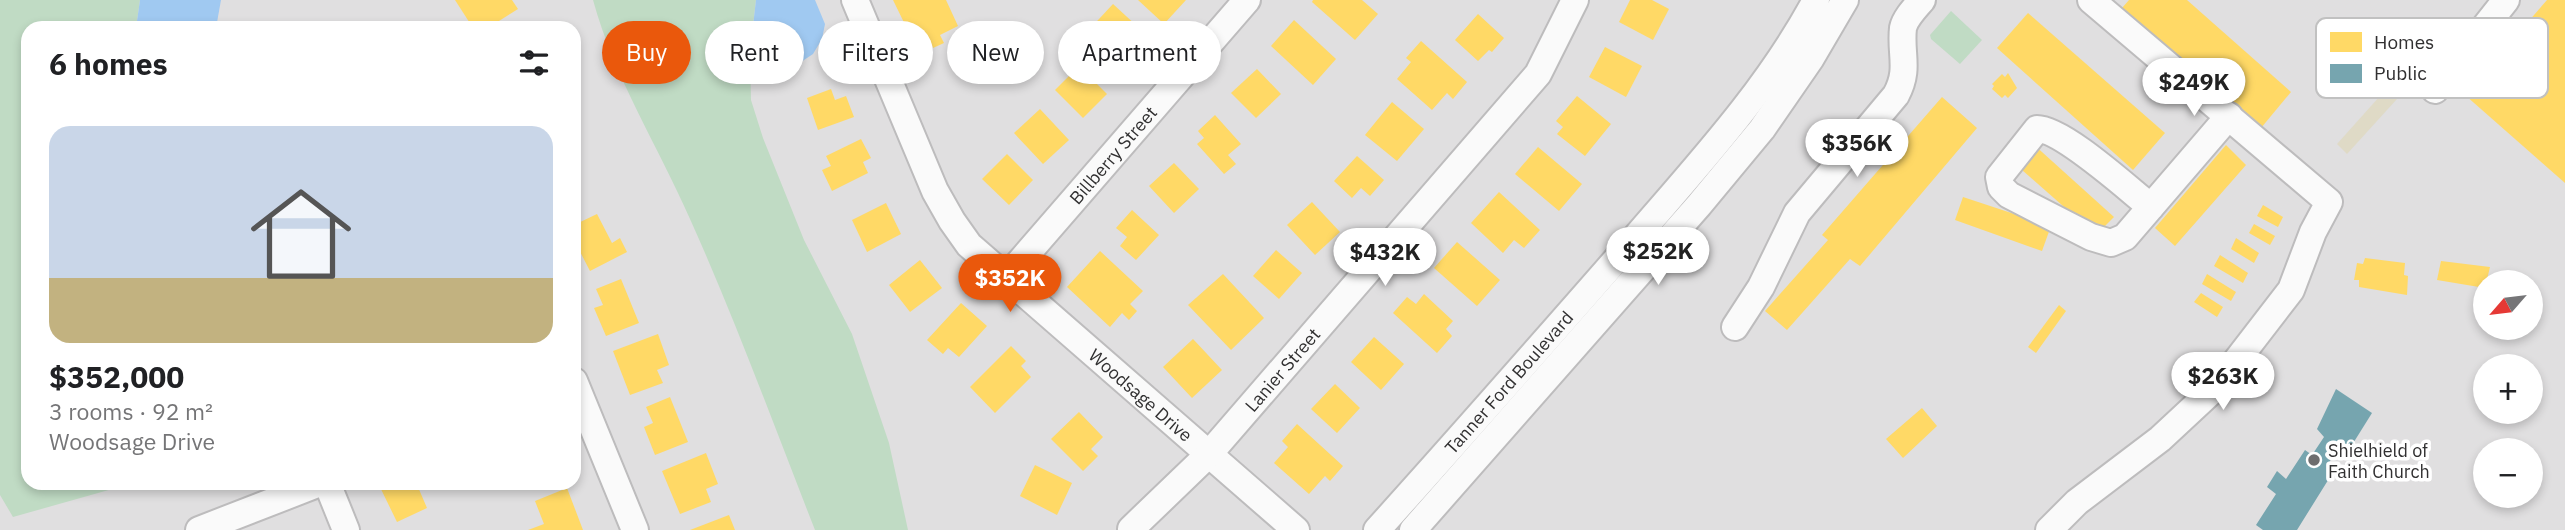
<!DOCTYPE html>
<meta charset="utf-8">
<style>
:root{--surface:#fff;--page:#f2f2f2;--text:#202124;--muted:#757577;--accent:#ea580c}
body{margin:0;font-family:"IBM Plex Sans",sans-serif;background:var(--page);color:var(--text);height:100vh;display:flex;flex-direction:column;font-size:26px;white-space:nowrap}
*{box-sizing:border-box;margin:0}
p{font-size:23px;color:var(--muted)}
.icon{flex:none;width:38px;height:38px;fill:none;stroke:currentColor;stroke-width:2;stroke-linecap:round;stroke-linejoin:round}
.map{position:relative;flex:1;overflow:hidden}
.sheet{position:absolute;left:21px;top:21px;width:560px;height:469px;display:flex;flex-direction:column;background:var(--surface);border-radius:21px;box-shadow:0 4px 10px #0003}
.sheet>*{flex:none}
.guide{position:absolute;left:602px;top:21px;width:665px;height:63px;display:flex;gap:14px}
.needle{width:46px;rotate:242deg}
.controls{position:absolute;left:2473px;top:270px;display:grid;gap:14px}
.controls a{display:grid;place-items:center;width:70px;height:70px;border-radius:50%;background:var(--surface);box-shadow:0 4px 10px #0003;font-size:35px}
.price{position:absolute;translate:-50% -60px;padding:0 16px;border-radius:24px;background:#fff;color:#222;font-size:23px;line-height:46px;filter:drop-shadow(0 2px 4px #0008)}
.price::after{content:'';position:absolute;left:50%;top:42px;width:21px;height:16px;margin-left:-10px;background:inherit;clip-path:polygon(0 0,100% 0,50% 100%)}
.price.current{background:var(--accent);color:#fff}
ul{padding:0;list-style:none}
li{display:grid;align-content:center;gap:14px;height:371px;padding:0 28px}
li span{display:grid;place-items:center;height:217px;border-radius:21px;color:#555}
li>.icon{margin-inline-start:auto}
span .icon{width:126px;height:126px;fill:#fffc;stroke-width:1}
li b{font-size:30px}
h2{display:flex;justify-content:space-between;align-items:center;height:84px;padding:0 28px;font-size:30px}
.pill{padding:0 24px;border-radius:32px;background:var(--surface);box-shadow:0 4px 10px #0003;font-size:24px;line-height:63px}
.pill.current{background:var(--accent);color:#fff}
.map>svg:first-child{display:block}
</style>
<div class="map">
<svg width="2565" height="530" viewBox="0 0 2565 530">
<rect width="100%" height="100%" fill="#e0dfe0"/>
<g fill="#c0dbc4">
<polygon points="0,0 140,0 136,28 28,28 28,483 130,484 13,517 0,495"/>
<path d="M593 0H756L750 52 751 100 763 138 804 240 852 334 889 443 908 530H815C774 426 736 321 690 219 658 146 614 77 593 0Z"/>
<polygon points="1951,11 1982,40 1960,64 1931,39 1930,35"/>
</g>
<polygon fill="#dfdac6" points="2406,67 2417,77 2347,154 2337,144"/>
<g fill="#a0c9f1">
<polygon points="140,0 221,0 216,28 136,28"/>
<polygon points="756,0 815,0 825,24 822,39 813,54 789,70 762,71 752,62 750,52"/>
</g>
<g fill="#ffd966">
<polygon points="455,0 512,0 518,9 488,28 473,28"/>
<polygon points="893,0 946,0 958,26 940,35 944,43 933,48 930,40 916,47"/>
<polygon points="1138,0 1186,0 1164,24"/>
<polygon points="1313,0 1362,0 1378,14 1355,40 1312,2"/>
<polygon points="1630,0 1652,0 1669,9 1653,40 1619,22"/>
<polygon points="2129,0 2187,0 2291,92 2261,128 2122,8"/>
<polygon points="2547,0 2565,0 2565,183 2465,95"/>
<polygon points="1113,4 1151,39 1123,69 1085,34"/>
<polygon points="2028,13 2165,133 2133,170 1997,48"/>
<polygon points="1478,14 1504,38 1492,52 1489,50 1478,61 1455,40"/>
<polygon points="1294,20 1336,59 1313,85 1271,46"/>
<polygon points="320,22 320,28 287,28 287,24"/>
<polygon points="1421,41 1467,82 1453,99 1447,93 1432,110 1397,79 1411,62 1406,58"/>
<polygon points="1605,47 1642,66 1626,97 1589,77"/>
<polygon points="1079,66 1107,94 1083,118 1055,90"/>
<polygon points="1257,69 1281,94 1256,118 1231,93"/>
<polygon points="2008,73 2017,88 2008,98 2005,95 2002,98 1992,89 1994,86 1992,84 2002,74 2005,77"/>
<polygon points="831,89 835,100 846,96 854,117 818,130 807,98"/>
<polygon points="1577,96 1611,124 1585,156 1557,134 1563,127 1556,121"/>
<polygon points="1942,97 1977,128 1860,266 1850,259 1787,330 1765,311 1828,240 1822,235"/>
<polygon points="1392,102 1424,129 1397,161 1365,135"/>
<polygon points="1040,109 1069,140 1043,164 1014,133"/>
<polygon points="1215,115 1241,144 1228,155 1236,164 1224,174 1197,144 1204,138 1198,131"/>
<polygon points="861,139 871,158 863,162 868,173 832,191 822,170 831,166 826,156"/>
<polygon points="2032,143 2114,217 2096,235 2014,163"/>
<polygon points="2226,145 2246,165 2175,246 2155,228"/>
<polygon points="1538,147 1582,184 1559,211 1515,174"/>
<polygon points="1007,154 1033,180 1009,205 982,179"/>
<polygon points="1357,156 1384,180 1370,196 1361,188 1352,198 1334,181"/>
<polygon points="1174,163 1199,189 1174,213 1149,186"/>
<polygon points="1499,192 1540,230 1524,248 1514,240 1503,253 1471,223"/>
<polygon points="1963,197 2051,226 2042,251 1955,220"/>
<polygon points="1312,202 1340,232 1315,255 1287,225"/>
<polygon points="886,203 901,234 867,252 852,220"/>
<polygon points="2263,205 2283,217 2278,227 2257,216"/>
<polygon points="1132,210 1159,235 1136,260 1120,246 1127,237 1116,228"/>
<polygon points="597,214 612,243 620,238 627,252 590,271 574,240 574,225"/>
<polygon points="2254,224 2275,236 2270,245 2249,233"/>
<polygon points="2236,238 2259,253 2254,263 2231,249"/>
<polygon points="1457,242 1500,280 1477,306 1434,268"/>
<polygon points="1276,250 1302,273 1279,299 1253,276"/>
<polygon points="1100,251 1143,291 1130,304 1137,311 1129,320 1122,313 1110,327 1067,287"/>
<polygon points="2220,255 2248,273 2243,283 2214,266"/>
<polygon points="2365,258 2405,263 2404,275 2408,276 2407,295 2359,287 2359,280 2354,280 2357,263 2363,264"/>
<polygon points="920,260 942,288 910,312 889,285"/>
<polygon points="2441,261 2490,267 2485,288 2437,280"/>
<polygon points="1223,274 1264,318 1231,350 1188,305"/>
<polygon points="2207,274 2236,292 2231,301 2202,284"/>
<polygon points="621,279 639,323 606,336 594,308 603,305 596,289"/>
<polygon points="2201,293 2223,307 2217,317 2194,302"/>
<polygon points="1424,294 1453,321 1446,329 1452,336 1437,353 1393,313 1407,297 1416,304"/>
<polygon points="961,303 987,326 959,357 948,348 943,354 927,340"/>
<polygon points="2059,305 2066,311 2036,353 2028,347"/>
<polygon points="658,334 669,365 657,370 663,383 630,395 613,351"/>
<polygon points="1374,337 1404,364 1381,390 1351,362"/>
<polygon points="1193,339 1222,370 1192,398 1163,367"/>
<polygon points="1011,346 1026,361 1021,366 1031,377 995,413 970,387"/>
<polygon points="1335,384 1360,408 1337,433 1311,409"/>
<polygon points="670,397 688,442 655,455 644,427 653,423 646,407"/>
<polygon points="1922,408 1937,426 1903,458 1886,439"/>
<polygon points="1079,412 1103,437 1091,449 1098,456 1083,471 1051,439"/>
<polygon points="1297,424 1343,466 1330,481 1325,476 1309,494 1274,463 1288,447 1282,441"/>
<polygon points="706,453 718,484 706,489 711,502 680,514 662,471"/>
<polygon points="1035,465 1072,483 1057,515 1020,496"/>
<polygon points="378,483 426,483 418,487 427,508 397,522"/>
<polygon points="567,488 583,530 528,530 544,524 535,501"/>
<polygon points="729,515 735,530 690,530"/>
</g>
<polygon fill="#76a5af" points="2336,389 2372,413 2347,453 2336,451 2327,466 2335,469 2297,530 2263,530 2256,525 2276,494 2267,487 2277,471 2286,479 2305,450 2312,455 2324,437 2317,429"/>
<g fill="none" stroke-linecap="round" stroke-linejoin="round">
<g stroke="#bdbcbd" stroke-width="30">
<g id="minor">
<path id="s1" d="M855 0 935 191 952 221 969 245 1296 530"/>
<polyline points="2435,90 2506,0"/>
<path d="M2151 207C2128 189 2063 129 2037 129L1999 177 2001 187 2009 195 2091 237 2111 243 2125 237 2229 116"/>
<path id="s2" d="M1006 278 1247 0"/>
<path d="M1735 327 1761 287 1797 213 1896 95C1910 69 1900 54 1903 28 1905 18 1916 7 1922 0"/>
<polyline points="574,381 635,530"/>
<polyline points="327,483 346,530"/>
<path id="s3" d="M1131 529 1209 454 1538 74 1575 0"/>
<polyline points="199,530 320,483"/>
<path id="s4" d="M1377 530C1462 436 1546 340 1630 244 1696 167 1768 90 1816 0"/>
<polyline points="1413,530 1699,205 1762,129 1811,58 1845,0"/>
<polyline points="2049,530 2077,502 2160,439 2217,386 2291,290 2313,232 2329,202 2091,0"/>
</g>
</g>
<use href="#minor" stroke="#fafafa" stroke-width="26"/>
</g>
<circle fill="#6e6d6e" stroke="#fff" stroke-width="2.5" cx="2314" cy="460" r="7"/>
<g text-anchor="middle" dominant-baseline="central" stroke-width="7" stroke-linejoin="round" paint-order="stroke">
<g font-size="18" fill="#313031" stroke="#fff">
<text stroke="none"><textPath href="#s2" startOffset="163">Billberry Street</textPath></text>
<text stroke="none"><textPath href="#s3" startOffset="220">Lanier Street</textPath></text>
<text stroke="none"><textPath href="#s4" startOffset="198">Tanner Ford Boulevard</textPath></text>
<text stroke="none"><textPath href="#s1" startOffset="499">Woodsage Drive</textPath></text>
</g>
<g font-size="18" fill="#313031" stroke="#fff" text-anchor="start">
<text x="2328" y="450">Shielhield of<tspan x="2328" dy="21">Faith Church</tspan></text>
</g>
</g>
<rect x="2316" y="18" width="232" height="80" rx="10" fill="#fff" stroke="#c1c1c1" stroke-width="2"/>
<rect x="2330" y="32" width="32" height="20" fill="#ffd966"/>
<rect x="2330" y="64" width="32" height="19" fill="#76a5af"/>
<g font-size="19" fill="#313031">
<text x="2374" y="49">Homes</text>
<text x="2374" y="80">Public</text>
</g>
</svg>
<div class="controls">
<a><svg class="needle" viewBox="-14 -14 28 28"><path d="M0-13l5 13h-10z" fill="#e53935"/><path d="M0 13l5-13h-10z" fill="#757577"/></svg></a>
<a>+</a>
<a>−</a>
</div>
<b class="price" style="left:2194px;top:118px">$249K</b>
<b class="price" style="left:1857px;top:179px">$356K</b>
<b class="price" style="left:1658px;top:287px">$252K</b>
<b class="price" style="left:1385px;top:288px">$432K</b>
<b class="price current" style="left:1010px;top:314px">$352K</b>
<b class="price" style="left:2223px;top:412px">$263K</b>
<div class="guide">
<a class="pill current">Buy</a>
<a class="pill">Rent</a>
<a class="pill">Filters</a>
<a class="pill">New</a>
<a class="pill">Apartment</a>
</div>
<section class="sheet">
<h2>6 homes<svg class="icon" aria-label="filters" viewBox="0 0 24 24"><path d="M4 7h16M4 17h16"/><circle cx="9" cy="7" r="2"/><circle cx="15" cy="17" r="2"/></svg></h2>
<ul>
<li><span style="background:linear-gradient(#c9d6e8 70%,#c2b280 0)"><svg class="icon" aria-label="home" viewBox="0 0 24 24"><path d="M3 11l9-7 9 7M6 9v11h12V9"/></svg></span><div><b>$352,000</b><p>3 rooms · 92 m²</p><p>Woodsage Drive</p></div></li>
</ul>
</section>
</div>
